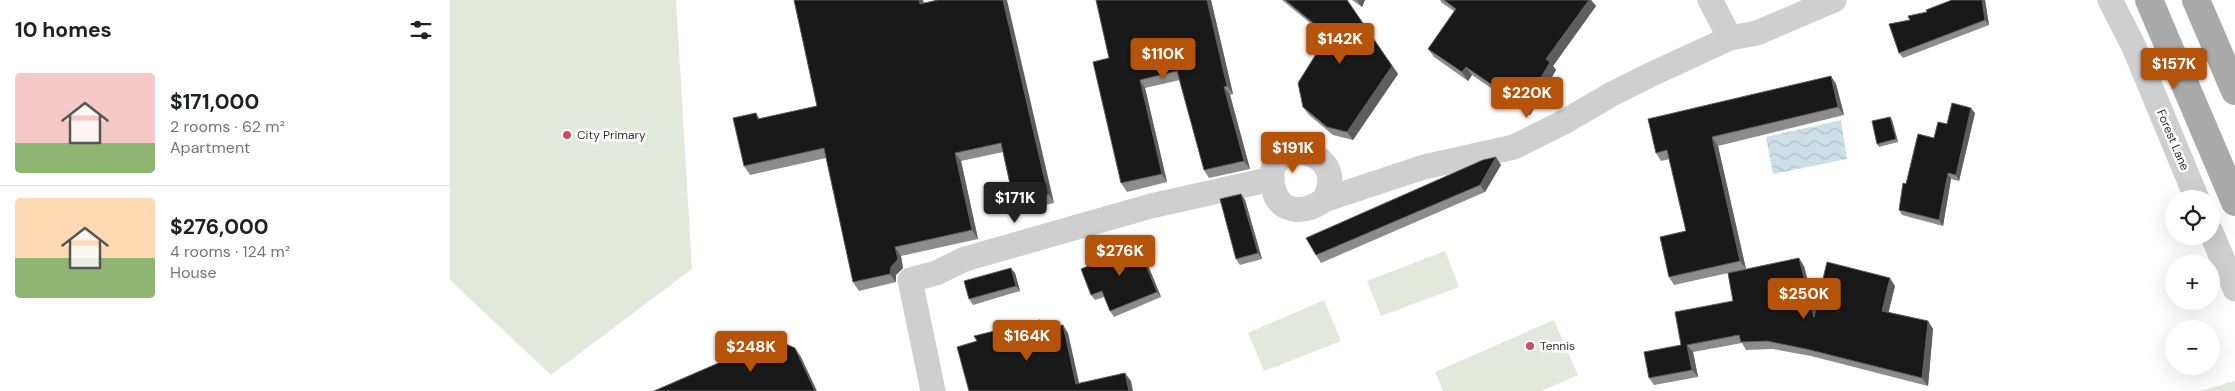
<!DOCTYPE html>
<meta charset="utf-8">
<style>
:root{--surface:#fff;--page:#f2f2f2;--text:#202124;--muted:#757577;--line:#e0e0e0;--accent:#b45309}
body{margin:0;font-family:"DM Sans",sans-serif;background:var(--page);color:var(--text);height:100vh;display:flex;flex-direction:column;font-size:19px;white-space:nowrap}
*{box-sizing:border-box;margin:0}
p{font-size:16px;color:var(--muted)}
.icon{flex:none;width:28px;height:28px;fill:none;stroke:currentColor;stroke-width:2;stroke-linecap:round;stroke-linejoin:round}
.map{position:relative;flex:1;overflow:hidden}
.drawer{display:flex;flex-direction:column;background:var(--surface);width:450px}
.drawer>*{flex:none}
.controls{position:absolute;left:1715px;top:190px;display:grid;gap:10px}
.controls a{display:grid;place-items:center;width:55px;height:55px;border-radius:50%;background:var(--surface);box-shadow:0 5px 20px #0002;font-size:25px}
.price{position:absolute;translate:-50% -42px;padding:0 11px;border-radius:5px;background:var(--accent);color:#fff;font-size:16px;line-height:32px;filter:drop-shadow(0 1px 2px #0008)}
.price::after{content:'';position:absolute;left:50%;top:30px;width:15px;height:11px;margin-left:-8px;background:inherit;clip-path:polygon(0 0,100% 0,50% 100%)}
.price.selected{background:#222;color:#fff}
ul{padding:0;list-style:none}
li{display:flex;align-items:center;gap:15px;height:125px;padding:0 15px}
li+li{border-top:1px solid var(--line)}
li span{display:grid;place-items:center;flex:none;width:140px;height:100px;border-radius:5px;color:#555}
li>.icon{margin-inline-start:auto}
span .icon{width:60px;height:60px;fill:#fffc;stroke-width:1}
li b{font-size:21px}
h2{display:flex;justify-content:space-between;align-items:center;height:60px;padding:0 15px;font-size:21px}
main{display:flex;flex:1;min-height:0}
.map>svg:first-child{display:block}
</style>
<main>
<section class="drawer">
<h2>10 homes<svg class="icon" aria-label="filters" viewBox="0 0 24 24"><path d="M4 7h16M4 17h16"/><circle cx="9" cy="7" r="2"/><circle cx="15" cy="17" r="2"/></svg></h2>
<ul>
<li><span style="background:linear-gradient(#f6c9c9 70%,#8fb573 0)"><svg class="icon" aria-label="home" viewBox="0 0 24 24"><path d="M3 11l9-7 9 7M6 9v11h12V9"/></svg></span><div><b>$171,000</b><p>2 rooms · 62 m²</p><p>Apartment</p></div></li>
<li><span style="background:linear-gradient(#ffd9b3 60%,#8fb573 0)"><svg class="icon" aria-label="home" viewBox="0 0 24 24"><path d="M3 11l9-7 9 7M6 9v11h12V9"/></svg></span><div><b>$276,000</b><p>4 rooms · 124 m²</p><p>House</p></div></li>
</ul>
</section>
<div class="map">
<svg width="1785" height="391" viewBox="0 0 1785 391">
<defs>
<pattern id="grass-tufts" width="24" height="20" patternUnits="userSpaceOnUse" patternTransform="scale(1.25)"><rect width="24" height="20" fill="#e3e8dc"/><path d="M3 7l-1-3M5 7V3M7 7l1-3M15 17l-1-3M17 17v-4M19 17l1-3" fill="none" stroke="#c3c7bd"/></pattern>
<pattern id="water-waves" width="16" height="10" patternUnits="userSpaceOnUse" patternTransform="scale(1.25)"><rect width="16" height="10" fill="#ccdfe6"/><path d="M0 5q4-4 8 0t8 0" fill="none" stroke="#b0c0c6"/></pattern>
</defs>
<rect width="100%" height="100%" fill="#fff"/>
<polygon fill="url(#grass-tufts)" points="1785,381 1785,391 1750,391"/>
<g fill="#e3e8dc">
<polygon points="0,0 226,0 242,269 101,375 0,280"/>
<polygon points="995,251 1009,287 931,316 917,281"/>
<polygon points="874,300 891,341 814,371 798,333"/>
<polygon points="1104,320 1128,375 1092,391 993,391 985,372"/>
</g>
<polygon fill="url(#water-waves)" points="1391,120 1397,159 1323,174 1316,137"/>
<g fill="none" stroke-linecap="round" stroke-linejoin="round">
<g stroke="#cfcfcf" stroke-width="25">
<polyline points="1260,0 1280,38"/>
<polyline points="1660,0 1684,47 1747,199"/>
<path d="M874 200C904 145 806 132 824 191 831 215 857 213 874 200L974 167 1064 147 1114 122 1162 94 1200 75 1280 38 1307 33 1384 0"/>
<polyline points="1761,232 1785,289"/>
<polyline points="483,391 460,280 486,273 515,259 701,206 822,179"/>
</g>
<g stroke="#aaa" stroke-width="28">
<polyline points="1699,0 1785,202"/>
<polyline points="1746,0 1785,91"/>
</g>
</g>
<g fill="#8c8c8c">
<polygon points="344,0 473,0 474,3 604,203 570,211 564,202 553,152 511,161 528,239 451,256 453,268 446,275 446,282 409,291 403,282 376,158 300,175 294,166 306,113 310,119 367,106"/>
<polygon points="646,0 761,0 783,94 780,95 800,169 759,178 754,170 730,80 695,88 717,182 677,192 671,183 659,58"/>
<polygon points="832,0 897,0 948,74 903,140 883,135 859,115 853,107 877,37"/>
<polygon points="902,0 915,0 912,7"/>
<polygon points="990,0 1141,0 1146,6 1103,66 1106,70 1080,115 1022,75 1018,81 984,57 978,49 1004,11 992,3"/>
<polygon points="1502,0 1535,0 1539,25 1453,58 1449,53 1460,20"/>
<polygon points="1386,84 1394,115 1268,146 1296,269 1224,285 1219,277 1236,231 1220,159 1211,161 1206,153"/>
<polygon points="1525,113 1509,181 1501,179 1493,226 1452,215 1449,210 1484,138 1497,124"/>
<polygon points="1440,117 1442,120 1448,142 1429,147 1427,144"/>
<polygon points="1051,165 1035,192 871,263 866,255"/>
<polygon points="791,194 795,200 812,259 790,265 786,259"/>
<polygon points="690,246 711,297 664,317 660,311 654,297 645,300 641,295"/>
<polygon points="1354,266 1365,310 1445,286 1438,312 1478,321 1483,329 1478,386 1361,356 1323,349 1296,350 1292,343 1243,352 1248,377 1204,385 1199,378 1231,345 1283,301"/>
<polygon points="565,273 570,291 523,305 519,299"/>
</g>
<g fill="#5e5e5e">
<polygon points="469,0 473,0 476,13 470,4"/>
<polygon points="553,0 557,0 604,203 598,194"/>
<polygon points="757,0 761,0 783,94 777,86"/>
<polygon points="897,0 948,74 903,140 897,132"/>
<polygon points="907,0 915,0 912,7"/>
<polygon points="1139,0 1141,0 1146,6 1103,66 1106,70 1080,115 1074,107 1096,59"/>
<polygon points="1532,0 1535,0 1539,25 1535,20"/>
<polygon points="1016,67 1022,75 1018,81 1012,72"/>
<polygon points="1381,76 1386,84 1394,115 1388,107"/>
<polygon points="690,80 695,88 717,182 712,174"/>
<polygon points="774,87 780,95 800,169 794,161"/>
<polygon points="1521,108 1525,113 1509,181 1506,175"/>
<polygon points="1440,117 1442,120 1448,142 1446,139"/>
<polygon points="1262,137 1268,146 1296,269 1290,261"/>
<polygon points="505,153 511,161 528,239 522,230"/>
<polygon points="1046,157 1051,165 1035,192 1030,185"/>
<polygon points="1498,173 1501,179 1493,226 1489,220"/>
<polygon points="791,194 795,200 812,259 808,253"/>
<polygon points="686,241 690,246 711,297 707,292"/>
<polygon points="445,247 451,256 453,268 446,275 446,282 440,274 441,267"/>
<polygon points="1349,258 1354,266 1369,324 1364,317"/>
<polygon points="561,268 565,273 570,291 566,286"/>
<polygon points="1440,278 1445,286 1437,319 1432,311"/>
<polygon points="590,320 596,328 597,338 592,330"/>
<polygon points="1478,321 1483,329 1478,386 1472,378"/>
<polygon points="613,325 618,333 631,391 626,384"/>
<polygon points="1237,345 1243,352 1248,377 1242,370"/>
<polygon points="345,348 351,357 367,391 365,391"/>
<polygon points="675,373 681,381 683,391 679,391"/>
</g>
<g fill="#191919" stroke="#5e5e5e">
<polygon points="344,0 469,0 470,4 488,0 553,0 598,194 564,202 551,143 505,153 522,230 445,247 448,259 441,267 440,274 403,282 374,148 294,166 283,118 306,113 308,119 367,106"/>
<polygon points="646,0 757,0 777,86 774,87 794,161 754,170 727,71 690,80 712,174 671,183 643,62 659,58"/>
<polygon points="835,0 897,0 942,66 897,132 877,127 853,107 848,83 878,35"/>
<polygon points="994,0 1139,0 1096,59 1100,62 1074,107 1016,67 1012,72 978,49 1006,9"/>
<polygon points="1502,0 1532,0 1535,20 1449,53 1439,24 1460,20 1458,16 1477,12 1476,10"/>
<polygon points="1381,76 1388,107 1262,137 1290,261 1219,277 1210,237 1236,231 1217,150 1206,153 1198,119"/>
<polygon points="1502,103 1521,108 1506,175 1498,173 1489,220 1449,210 1453,183 1456,184 1468,134 1484,138 1488,122 1497,124"/>
<polygon points="1440,117 1446,139 1427,144 1422,121"/>
<polygon points="1046,157 1030,185 866,255 856,238 1033,160"/>
<polygon points="791,194 808,253 786,259 770,199"/>
<polygon points="686,241 707,292 660,311 652,291 641,295 631,269 648,262 646,257"/>
<polygon points="1349,258 1364,317 1377,262 1440,278 1432,311 1478,321 1472,378 1356,349 1317,341 1291,342 1289,335 1237,345 1242,370 1199,378 1194,352 1231,345 1225,312 1283,301 1278,273"/>
<polygon points="561,268 566,286 519,299 514,281"/>
<polygon points="590,320 592,330 613,325 626,384 675,373 679,391 519,391 507,347 527,341 524,336"/>
<polygon points="324,339 345,348 365,391 204,391"/>
</g>
<g fill="#d44a61" stroke="#fff" stroke-width="2">
<circle cx="117" cy="135" r="5"/>
<circle cx="1080" cy="346" r="5"/>
</g>
<g text-anchor="middle" dominant-baseline="central" stroke-width="5" stroke-linejoin="round" paint-order="stroke">
<g font-size="12" fill="#323232" stroke="#fff" text-anchor="start">
<text x="127" y="135">City Primary</text>
<text x="1090" y="346">Tennis</text>
</g>
<g font-size="12" fill="#323232" stroke="#fff">
<text transform="translate(1723 140) rotate(67)">Forest Lane</text>
</g>
</g>
</svg>
<div class="controls">
<a><svg class="icon" aria-label="locate" viewBox="0 0 24 24"><circle cx="12" cy="12" r="6"/><path d="M12 2v4M12 18v4M2 12h4M18 12h4"/></svg></a>
<a>+</a>
<a>−</a>
</div>
<b class="price" style="left:890px;top:65px">$142K</b>
<b class="price" style="left:713px;top:80px">$110K</b>
<b class="price" style="left:1724px;top:90px">$157K</b>
<b class="price" style="left:1077px;top:119px">$220K</b>
<b class="price" style="left:843px;top:174px">$191K</b>
<b class="price selected" style="left:565px;top:224px">$171K</b>
<b class="price" style="left:670px;top:277px">$276K</b>
<b class="price" style="left:1354px;top:320px">$250K</b>
<b class="price" style="left:577px;top:362px">$164K</b>
<b class="price" style="left:301px;top:373px">$248K</b>
</div>
</main>
